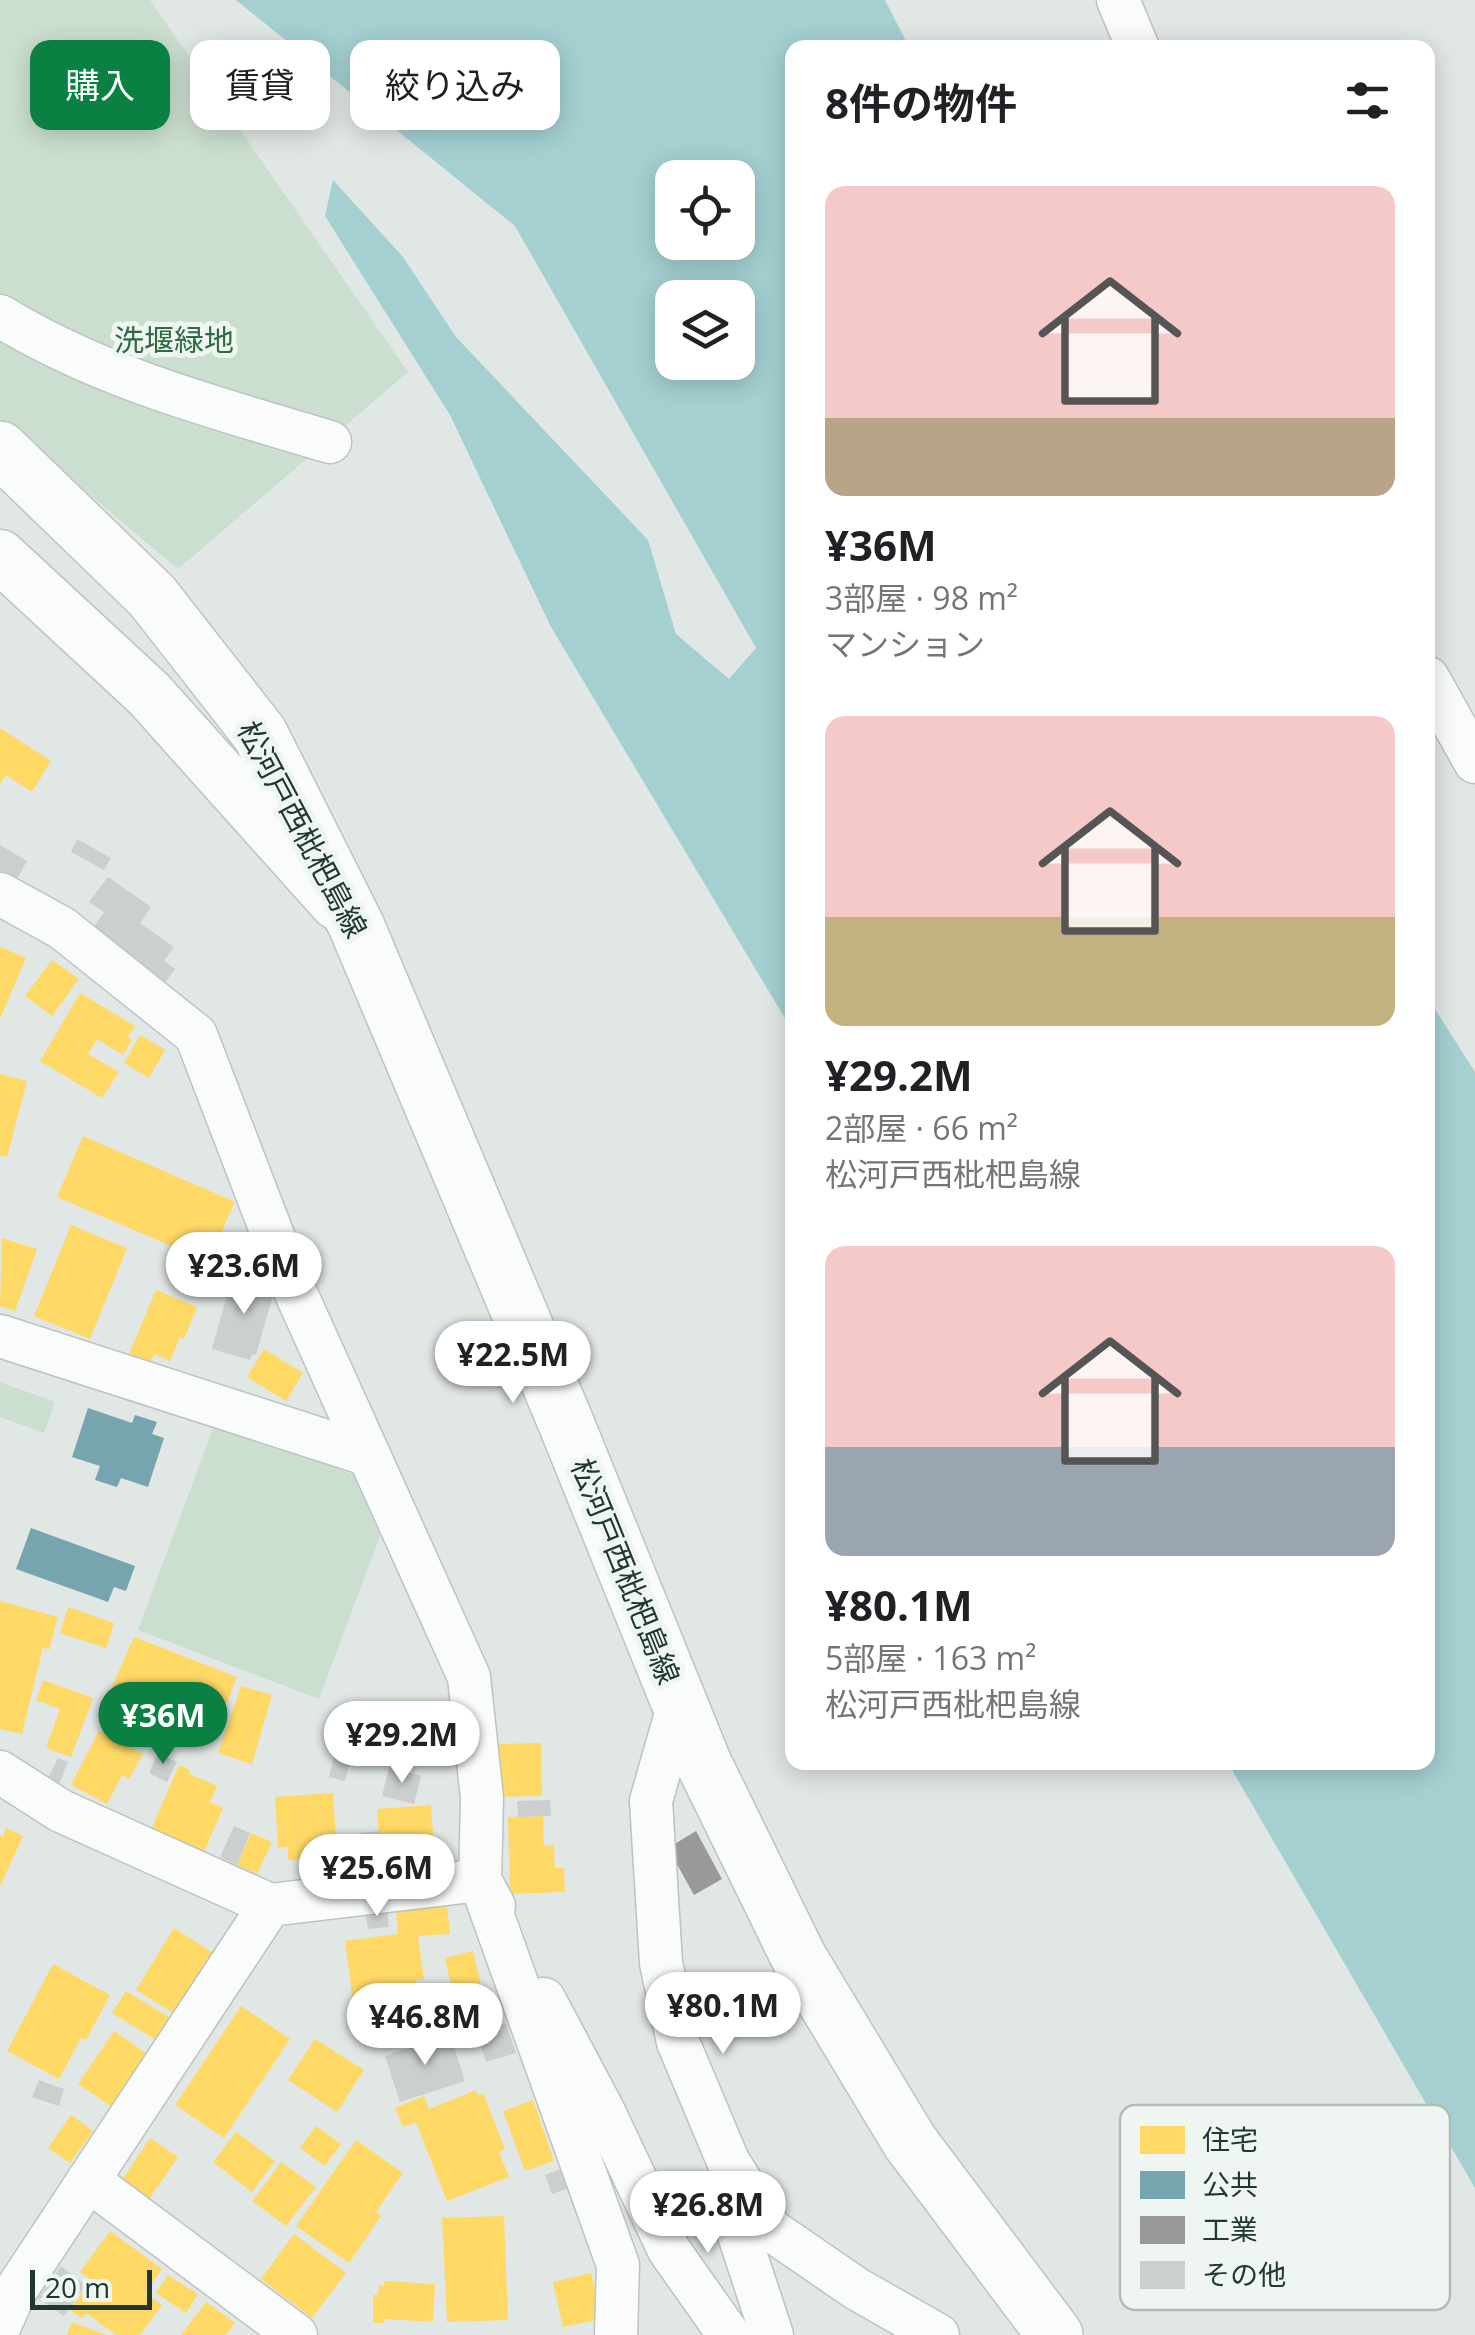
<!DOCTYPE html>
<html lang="ja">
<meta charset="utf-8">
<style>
:root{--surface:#fff;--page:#f6f6f6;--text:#202124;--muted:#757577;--accent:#0b8043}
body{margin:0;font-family:"Open Sans","Noto Sans JP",sans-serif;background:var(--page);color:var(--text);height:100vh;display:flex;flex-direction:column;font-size:38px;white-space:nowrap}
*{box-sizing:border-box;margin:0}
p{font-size:32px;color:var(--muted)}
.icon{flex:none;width:55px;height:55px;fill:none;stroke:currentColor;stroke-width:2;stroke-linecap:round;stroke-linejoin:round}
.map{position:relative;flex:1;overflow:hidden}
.side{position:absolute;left:785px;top:40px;width:650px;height:1730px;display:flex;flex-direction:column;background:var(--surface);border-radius:20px;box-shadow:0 5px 25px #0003}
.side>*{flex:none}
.banner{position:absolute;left:30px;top:40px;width:605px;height:90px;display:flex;gap:20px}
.controls{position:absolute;left:655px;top:160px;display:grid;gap:20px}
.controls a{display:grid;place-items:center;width:100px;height:100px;border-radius:20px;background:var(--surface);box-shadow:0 5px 25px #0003;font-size:50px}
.scale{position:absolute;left:30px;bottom:25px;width:122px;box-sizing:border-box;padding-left:10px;border:5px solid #213730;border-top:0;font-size:28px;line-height:35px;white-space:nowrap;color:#213730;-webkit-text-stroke:8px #eff6f2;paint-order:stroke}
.price{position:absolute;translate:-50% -85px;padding:0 22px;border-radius:35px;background:#fff;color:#222;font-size:32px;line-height:65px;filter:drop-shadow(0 2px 5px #0008)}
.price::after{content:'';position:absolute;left:50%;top:60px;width:30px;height:22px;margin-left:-15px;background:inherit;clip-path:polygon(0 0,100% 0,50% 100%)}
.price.selected{background:var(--accent);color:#fff}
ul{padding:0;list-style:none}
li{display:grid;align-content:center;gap:20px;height:530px;padding:0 40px}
li span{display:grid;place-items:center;height:310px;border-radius:20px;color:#555}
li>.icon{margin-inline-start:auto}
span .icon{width:180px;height:180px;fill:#fffc;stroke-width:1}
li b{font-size:42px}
h2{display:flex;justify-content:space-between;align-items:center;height:120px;padding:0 40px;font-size:42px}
.tag{padding:0 35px;border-radius:20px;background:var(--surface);box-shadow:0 5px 25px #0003;font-size:35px;line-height:90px}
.tag.selected{background:var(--accent);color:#fff}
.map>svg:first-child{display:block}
</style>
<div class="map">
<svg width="1475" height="2335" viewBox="0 0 1475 2335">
<rect width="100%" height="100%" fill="#e1e7e4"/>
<g fill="#cbdfd0">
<polygon points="0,0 150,0 408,372 178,569 0,419"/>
<polygon points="0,1382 55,1402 44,1433 0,1417"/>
<polygon points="215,1423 359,1477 380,1536 319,1699 138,1630"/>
</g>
<g fill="#a4d0d2" fill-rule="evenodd">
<path d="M236 0H885L909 47 792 48V1030L551 627 450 415 325 216 333 180 403 257 456 337 648 540 676 634 729 679 756 648 515 226ZM672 178H738V242H672ZM672 298H738V362H672Z"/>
<polygon points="1428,998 1475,1072 1475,2188 1228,1763 1428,1762"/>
</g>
<g fill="#ffd966">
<polygon points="0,728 51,761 32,792 6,775 0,784"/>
<polygon points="0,947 26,958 0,1019"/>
<polygon points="52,960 79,979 52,1016 25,996"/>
<polygon points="80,993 135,1026 128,1037 132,1040 123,1055 97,1039 88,1054 119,1072 102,1098 40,1061"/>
<polygon points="140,1035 165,1050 149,1078 124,1063"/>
<polygon points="0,1074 27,1081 7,1157 0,1155"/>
<polygon points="83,1136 235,1202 208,1262 57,1197"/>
<polygon points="71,1225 127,1248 90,1339 34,1316"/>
<polygon points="2,1238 37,1249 15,1311 0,1306"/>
<polygon points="156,1290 197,1307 184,1339 180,1337 170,1361 154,1354 151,1363 129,1354"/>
<polygon points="264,1349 303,1373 286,1401 247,1377"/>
<polygon points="0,1601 58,1617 49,1650 43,1647 22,1734 0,1729"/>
<polygon points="68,1607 114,1623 106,1648 60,1633"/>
<polygon points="134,1637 237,1677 227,1703 191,1688 185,1701 179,1698 160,1741 100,1714"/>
<polygon points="43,1680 93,1698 71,1757 46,1748 60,1709 36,1700"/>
<polygon points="241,1686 272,1695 252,1764 218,1753"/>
<polygon points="99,1731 143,1754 129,1779 122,1775 107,1804 71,1785"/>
<polygon points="541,1743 542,1796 493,1797 492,1744"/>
<polygon points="179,1765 190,1770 189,1774 217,1786 210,1802 223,1808 200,1861 147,1839"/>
<polygon points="333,1793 336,1838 356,1837 358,1869 336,1871 335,1857 288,1860 288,1847 278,1848 275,1797"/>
<polygon points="431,1805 435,1860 381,1864 377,1809"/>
<polygon points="543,1816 544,1846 554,1845 555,1868 564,1868 565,1892 510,1894 508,1817"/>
<polygon points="6,1828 23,1836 0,1886 0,1835 3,1837"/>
<polygon points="251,1833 272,1842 257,1874 237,1865"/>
<polygon points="447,1905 450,1934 418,1936 424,1980 416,1980 423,2031 358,2039 345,1941 398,1934 396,1909"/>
<polygon points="174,1928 218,1956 180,2017 136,1990"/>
<polygon points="473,1951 486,2006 457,2013 445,1958"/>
<polygon points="53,1964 110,1995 86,2040 81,2038 59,2079 7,2051"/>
<polygon points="126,1991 175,2021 161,2043 112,2013"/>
<polygon points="241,2006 290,2039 224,2138 175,2105"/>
<polygon points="114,2031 153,2058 118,2111 78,2084"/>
<polygon points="315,2039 364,2070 337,2112 288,2080"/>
<polygon points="476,2090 478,2096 483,2093 505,2149 499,2152 509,2177 447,2201 416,2122 403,2127 395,2108 424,2096 429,2109"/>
<polygon points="533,2100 554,2161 525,2171 503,2111"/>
<polygon points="71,2115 93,2131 70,2163 48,2148"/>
<polygon points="316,2126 341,2144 325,2166 300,2148"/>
<polygon points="236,2132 275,2161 252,2192 213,2162"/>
<polygon points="150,2138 178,2157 149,2199 122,2180"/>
<polygon points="356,2140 403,2173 376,2212 381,2216 349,2263 296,2226"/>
<polygon points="281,2162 316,2187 286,2226 252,2201"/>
<polygon points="504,2216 508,2320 447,2322 442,2218"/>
<polygon points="110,2231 162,2269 145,2293 162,2305 140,2335 116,2335 86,2313 82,2318 70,2310 91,2280 80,2272"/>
<polygon points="294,2234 346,2273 312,2318 261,2279"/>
<polygon points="591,2273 602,2319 563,2327 553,2282"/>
<polygon points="168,2275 198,2294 186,2313 156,2293"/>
<polygon points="384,2281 435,2284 433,2322 384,2319 384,2323 373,2323 373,2295 378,2295 379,2285 384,2286"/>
<polygon points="206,2302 235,2323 226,2335 181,2335"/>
<polygon points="72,2322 106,2335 67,2335"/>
</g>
<g fill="#76a5af">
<polygon points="88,1408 132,1423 135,1415 157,1422 152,1434 164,1438 148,1487 121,1478 117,1487 95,1480 100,1466 72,1457"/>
<polygon points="31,1528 135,1566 126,1591 114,1587 108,1602 16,1569"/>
</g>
<polygon fill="#999" points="696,1831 722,1879 694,1895 668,1848"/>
<g fill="#cbd0ce">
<polygon points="77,839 111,858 104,870 71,852"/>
<polygon points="0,845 27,861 12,888 0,881"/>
<polygon points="108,877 151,907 140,923 174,947 164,961 175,969 162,987 88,936 104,912 89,902"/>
<polygon points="233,1273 272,1284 270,1290 274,1292 256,1355 252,1354 250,1360 212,1349"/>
<polygon points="158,1753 177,1762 167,1782 149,1773"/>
<polygon points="334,1757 350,1761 345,1781 329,1777"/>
<polygon points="58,1758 68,1762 59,1784 48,1779"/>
<polygon points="389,1768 421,1776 414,1804 382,1796"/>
<polygon points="550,1800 551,1816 518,1817 517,1801"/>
<polygon points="234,1826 250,1833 237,1865 220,1857"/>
<polygon points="379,1831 380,1854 366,1856 366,1846 361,1846 360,1833"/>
<polygon points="387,1909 389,1927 368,1929 365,1911"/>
<polygon points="506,2023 516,2053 486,2062 476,2032"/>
<polygon points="450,2035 465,2081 400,2102 385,2056"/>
<polygon points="39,2080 64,2089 59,2106 32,2097"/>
<polygon points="561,2169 569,2188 552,2194 545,2175"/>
<polygon points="61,2266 86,2285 64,2316 38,2298"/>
</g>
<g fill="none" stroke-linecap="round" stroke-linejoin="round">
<g stroke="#bec3c1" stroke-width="45">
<g id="minor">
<polyline points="1118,0 1138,48"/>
<path d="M0 316C101 378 217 408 330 442"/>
<polyline points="1428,678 1475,762"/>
<polyline points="0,894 62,928 196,1035 290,1280 469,1677 482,1798 480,1880 618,2265 616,2335"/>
<polyline points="0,1336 369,1455"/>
<polyline points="679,1703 651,1801 661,1963 678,2042 728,2161 771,2230 857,2289 938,2335"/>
<polyline points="0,1772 61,1811 270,1905"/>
<polyline points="544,1999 603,2110 669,2250 729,2335"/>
<polyline points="729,2176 733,2217 772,2335"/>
<polyline points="88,2180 296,2335"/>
<polyline points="0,2325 16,2290 270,1905 480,1880 494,1906"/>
</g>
</g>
<g stroke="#bec3c1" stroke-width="55">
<polyline id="tertiary" points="0,556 149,694 336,903"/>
</g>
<g stroke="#bec4c1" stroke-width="58">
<polyline id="secondary" points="0,449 152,596 260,734 356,925 566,1423 704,1764 799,1958 910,2142 1055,2335"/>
</g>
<use href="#minor" stroke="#fafbfb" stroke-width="42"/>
<use href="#tertiary" stroke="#fafbfb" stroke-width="52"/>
<use href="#secondary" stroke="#fafbfb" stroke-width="55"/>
</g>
<g text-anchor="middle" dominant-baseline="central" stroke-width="10" stroke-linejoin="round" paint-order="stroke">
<g font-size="30" fill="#2f6b41" stroke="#eff6f2">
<text x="174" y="339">洗堰緑地</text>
</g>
<g font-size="30" fill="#213730" stroke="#eff6f2">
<text transform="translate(303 829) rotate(62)">松河戸西枇杷島線</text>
<text transform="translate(626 1571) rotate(68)">松河戸西枇杷島線</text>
</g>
</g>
<rect x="1120" y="2105" width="330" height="205" rx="15" fill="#eff6f2" stroke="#b1bdb8" stroke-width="2.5"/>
<rect x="1140" y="2126" width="45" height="28" fill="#ffd966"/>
<rect x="1140" y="2171" width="45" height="28" fill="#76a5af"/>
<rect x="1140" y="2216" width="45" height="28" fill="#999"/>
<rect x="1140" y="2261" width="45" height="28" fill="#cbd0ce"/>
<g font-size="28" fill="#213730">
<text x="1202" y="2150">住宅</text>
<text x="1202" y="2195">公共</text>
<text x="1202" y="2240">工業</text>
<text x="1202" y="2285">その他</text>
</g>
</svg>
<div class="controls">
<a><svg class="icon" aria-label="locate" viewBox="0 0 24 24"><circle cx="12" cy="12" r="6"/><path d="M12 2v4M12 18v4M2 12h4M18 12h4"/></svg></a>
<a><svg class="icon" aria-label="layers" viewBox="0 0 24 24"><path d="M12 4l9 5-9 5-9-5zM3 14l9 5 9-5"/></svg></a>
</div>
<div class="scale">20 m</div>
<b class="price" style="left:244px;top:1317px">¥23.6M</b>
<b class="price" style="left:513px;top:1406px">¥22.5M</b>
<b class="price selected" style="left:163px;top:1767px">¥36M</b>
<b class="price" style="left:402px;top:1786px">¥29.2M</b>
<b class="price" style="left:377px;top:1919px">¥25.6M</b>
<b class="price" style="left:723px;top:2057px">¥80.1M</b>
<b class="price" style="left:425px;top:2068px">¥46.8M</b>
<b class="price" style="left:708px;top:2256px">¥26.8M</b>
<div class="banner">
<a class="tag selected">購入</a>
<a class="tag">賃貸</a>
<a class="tag">絞り込み</a>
</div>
<section class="side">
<h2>8件の物件<svg class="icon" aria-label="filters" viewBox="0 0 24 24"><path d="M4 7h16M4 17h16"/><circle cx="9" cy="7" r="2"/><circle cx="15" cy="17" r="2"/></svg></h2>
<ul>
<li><span style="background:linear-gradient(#f6c9c9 75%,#b9a48a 0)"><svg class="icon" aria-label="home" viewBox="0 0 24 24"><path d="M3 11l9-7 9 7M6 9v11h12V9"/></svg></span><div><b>¥36M</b><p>3部屋 · 98 m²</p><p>マンション</p></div></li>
<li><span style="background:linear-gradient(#f6c9c9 65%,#c2b280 0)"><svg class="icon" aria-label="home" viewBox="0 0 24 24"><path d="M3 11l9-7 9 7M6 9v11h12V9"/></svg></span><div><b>¥29.2M</b><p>2部屋 · 66 m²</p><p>松河戸西枇杷島線</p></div></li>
<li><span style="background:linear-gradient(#f6c9c9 65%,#9aa5b1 0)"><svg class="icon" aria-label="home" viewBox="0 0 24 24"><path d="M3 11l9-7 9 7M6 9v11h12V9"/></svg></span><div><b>¥80.1M</b><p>5部屋 · 163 m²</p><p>松河戸西枇杷島線</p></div></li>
</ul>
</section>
</div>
